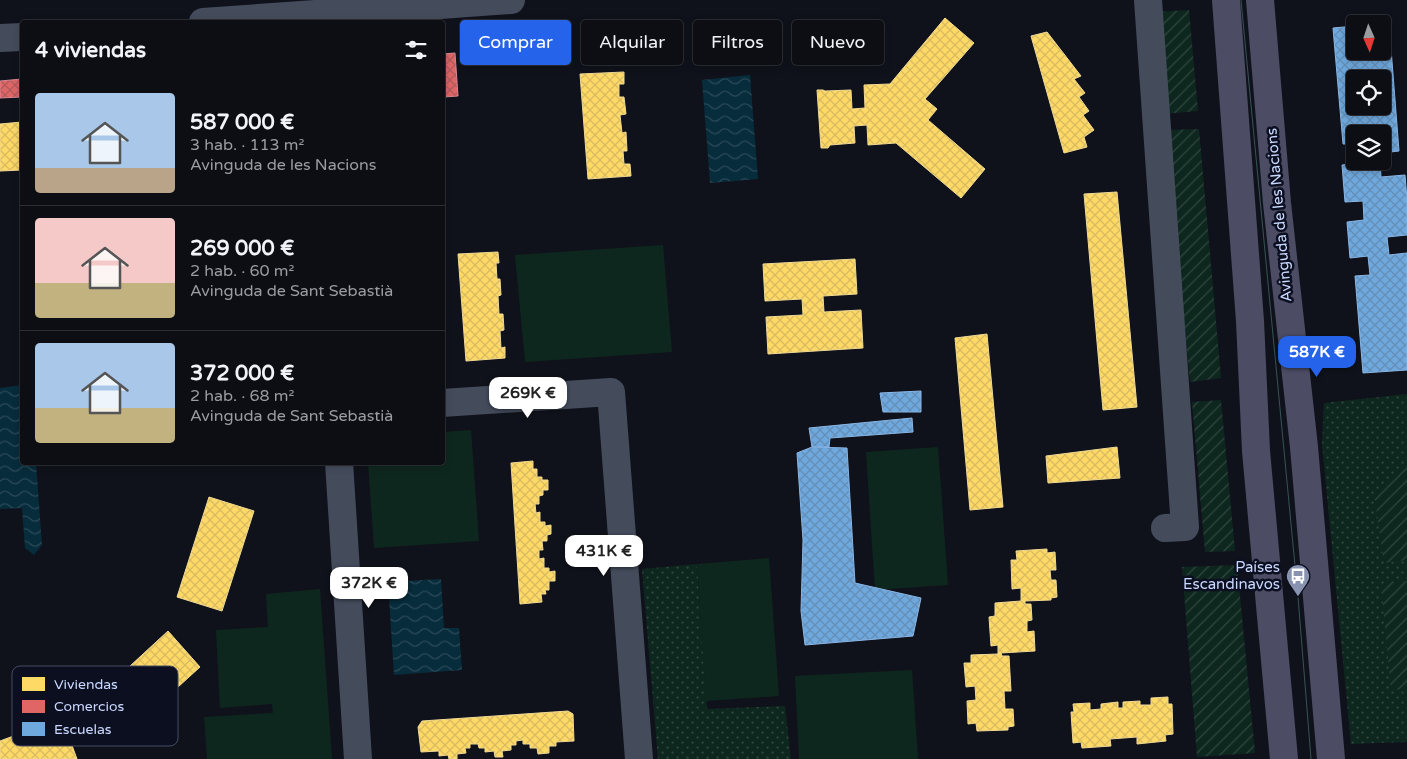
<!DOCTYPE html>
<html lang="es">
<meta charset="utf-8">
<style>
:root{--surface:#0c0e14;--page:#1a1c22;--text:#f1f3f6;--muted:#9a9ca0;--line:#2c2e34;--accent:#2563eb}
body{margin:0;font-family:"Varela Round",sans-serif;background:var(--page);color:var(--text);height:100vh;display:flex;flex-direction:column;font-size:19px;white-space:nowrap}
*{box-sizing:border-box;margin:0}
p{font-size:16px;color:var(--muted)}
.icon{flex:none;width:28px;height:28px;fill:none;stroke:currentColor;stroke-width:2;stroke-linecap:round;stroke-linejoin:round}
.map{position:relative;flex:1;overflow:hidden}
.drawer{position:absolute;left:20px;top:20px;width:425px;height:445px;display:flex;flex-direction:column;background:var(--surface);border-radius:5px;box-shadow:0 2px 8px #0003,0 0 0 1px var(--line)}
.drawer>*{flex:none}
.top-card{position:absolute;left:460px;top:20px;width:475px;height:45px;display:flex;gap:10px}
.needle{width:32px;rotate:177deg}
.fabs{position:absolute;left:1346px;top:15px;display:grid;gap:10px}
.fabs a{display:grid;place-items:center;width:45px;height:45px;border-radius:5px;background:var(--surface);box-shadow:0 2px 8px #0003,0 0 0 1px var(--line);font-size:25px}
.price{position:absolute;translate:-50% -42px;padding:0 11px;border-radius:10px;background:#fff;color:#222;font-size:16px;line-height:32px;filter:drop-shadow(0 1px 2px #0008)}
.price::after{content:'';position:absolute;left:50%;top:30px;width:15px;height:11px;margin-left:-8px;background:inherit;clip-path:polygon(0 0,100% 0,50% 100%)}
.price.on{background:var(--accent);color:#fff}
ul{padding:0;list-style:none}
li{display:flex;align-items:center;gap:15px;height:125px;padding:0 15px}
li+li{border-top:1px solid var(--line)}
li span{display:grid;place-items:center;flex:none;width:140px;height:100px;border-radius:5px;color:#555}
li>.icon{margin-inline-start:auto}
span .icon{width:60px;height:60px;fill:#fffc;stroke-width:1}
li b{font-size:21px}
h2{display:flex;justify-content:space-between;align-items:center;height:60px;padding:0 15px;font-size:21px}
.chip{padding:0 18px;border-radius:5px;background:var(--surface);box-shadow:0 2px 8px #0003,0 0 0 1px var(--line);font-size:18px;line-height:45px}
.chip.on{background:var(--accent);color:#fff}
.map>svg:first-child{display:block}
</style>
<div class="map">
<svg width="1407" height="759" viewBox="0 0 1407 759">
<defs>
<pattern id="grass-dots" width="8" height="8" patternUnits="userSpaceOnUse" patternTransform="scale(1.25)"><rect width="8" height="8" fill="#0e271e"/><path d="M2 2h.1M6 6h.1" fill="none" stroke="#304640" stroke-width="1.8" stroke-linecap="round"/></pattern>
<pattern id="garden-furrows" width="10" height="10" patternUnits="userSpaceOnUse" patternTransform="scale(1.25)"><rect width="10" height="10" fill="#0e271e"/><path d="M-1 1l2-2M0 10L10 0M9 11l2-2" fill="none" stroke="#304640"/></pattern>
<pattern id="water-waves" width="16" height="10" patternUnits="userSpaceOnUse" patternTransform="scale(1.25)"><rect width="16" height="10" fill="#072c3b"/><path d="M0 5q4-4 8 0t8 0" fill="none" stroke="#2a4a58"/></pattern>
<pattern id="homes-cross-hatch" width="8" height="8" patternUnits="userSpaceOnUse" patternTransform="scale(1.25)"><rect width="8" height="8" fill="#ffd966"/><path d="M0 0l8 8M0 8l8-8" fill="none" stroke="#d8bb61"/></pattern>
<pattern id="shops-cross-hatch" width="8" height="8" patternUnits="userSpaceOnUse" patternTransform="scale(1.25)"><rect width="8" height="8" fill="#e06666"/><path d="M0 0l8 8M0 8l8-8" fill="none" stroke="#af5b5e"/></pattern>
<pattern id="schools-cross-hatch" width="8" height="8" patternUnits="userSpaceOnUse" patternTransform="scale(1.25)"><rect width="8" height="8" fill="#6fa8dc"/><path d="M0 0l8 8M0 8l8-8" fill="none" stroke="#628eb8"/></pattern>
</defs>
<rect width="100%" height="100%" fill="#10121b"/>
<g fill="url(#grass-dots)">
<polygon points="1407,394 1407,742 1351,744 1322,444 1324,403"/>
<polygon points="697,564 707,709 785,706 791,759 658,759 642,569"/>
</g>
<g fill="url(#garden-furrows)">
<polygon points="1189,10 1198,111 1164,114 1156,12"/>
<polygon points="1199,129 1221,378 1190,382 1165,130"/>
<polygon points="1221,400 1235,551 1205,552 1192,402"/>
<polygon points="1407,467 1407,560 1384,563 1374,493"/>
<polygon points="1237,565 1255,753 1197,757 1182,567"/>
<polygon points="1407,581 1407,689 1391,690 1381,584"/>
</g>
<g fill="#0e271e">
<polygon points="663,245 672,352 525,362 515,255"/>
<polygon points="471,430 479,541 374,548 368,463 442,462 443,432"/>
<polygon points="938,447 948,585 875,590 866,452"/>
<polygon points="769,558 779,696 706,701 697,564"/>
<polygon points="320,589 332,759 207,759 204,717 273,713 272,704 220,708 216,630 268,627 266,594"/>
<polygon points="912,670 918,759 799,759 795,676"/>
</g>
<g fill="url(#water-waves)">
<polygon points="750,75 758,179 710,183 702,80"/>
<polygon points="22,385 22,462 36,463 42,545 34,555 25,548 22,508 0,509 0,388"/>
<polygon points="441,579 444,628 459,628 462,670 394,675 388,582"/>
</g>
<g fill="url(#homes-cross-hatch)" stroke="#efd994">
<polygon points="945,18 974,43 925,99 937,109 928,120 985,169 961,198 896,143 868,145 867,125 854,126 855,143 830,145 828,148 821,148 817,90 823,90 825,91 851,90 852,109 865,108 864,85 890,84"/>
<polygon points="1047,32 1081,76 1074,79 1085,93 1079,97 1089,111 1083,115 1094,130 1084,137 1087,147 1064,153 1031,36"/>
<polygon points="624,72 624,84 619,84 619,97 624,97 626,114 620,115 622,133 626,132 627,151 623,151 624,164 630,164 631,176 588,179 580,74"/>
<polygon points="22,122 22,170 0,171 0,124"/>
<polygon points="1117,192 1137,407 1103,410 1084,194"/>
<polygon points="498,252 499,263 496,263 497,279 500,279 501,295 498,296 499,314 503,314 504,330 500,331 501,348 505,347 505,358 466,361 458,254"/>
<polygon points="855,259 857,294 823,296 824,312 861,310 863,348 768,354 766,317 803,315 802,299 765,301 763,264"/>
<polygon points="987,334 1003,507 970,510 955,338"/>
<polygon points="1117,447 1120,478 1048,483 1046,456"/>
<polygon points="533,461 533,469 537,469 537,477 542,477 542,480 548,480 548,490 543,490 543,495 539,496 539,504 535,504 536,513 540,512 540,522 545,522 545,526 551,525 551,534 547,535 547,541 542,541 543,550 539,550 539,559 544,558 544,568 549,568 549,572 555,571 555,581 549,581 549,590 545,590 546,594 541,594 542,602 520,604 511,463"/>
<polygon points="209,497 254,511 222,611 177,597"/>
<polygon points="1047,549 1047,553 1055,552 1056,570 1050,570 1051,580 1056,580 1057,597 1051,598 1051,600 1025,601 1025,604 1031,604 1032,620 1027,621 1027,632 1034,631 1035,651 1001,653 1002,656 1009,656 1011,691 1004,691 1005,709 1013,709 1014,726 1008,727 1008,730 977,731 976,723 968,724 967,701 976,700 975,686 966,687 964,663 971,663 971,655 998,654 998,645 991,646 989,617 995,616 995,603 1021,601 1021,588 1012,589 1011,560 1017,560 1016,551"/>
<polygon points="168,631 200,667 122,738 90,703"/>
<polygon points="1168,697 1168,704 1172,704 1173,734 1165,735 1166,741 1137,744 1137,737 1110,739 1111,746 1082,748 1081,742 1073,743 1071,712 1074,712 1073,704 1090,703 1090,710 1101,709 1101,704 1118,702 1118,708 1123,708 1123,702 1140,701 1140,705 1151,705 1151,698"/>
<polygon points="568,711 573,714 574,741 556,742 556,746 549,746 549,753 538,754 537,748 530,748 530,744 523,744 523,740 516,741 516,745 511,745 511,750 502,751 503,757 495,757 494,751 485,752 485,748 479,748 478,744 470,744 470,748 465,748 466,753 457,754 457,759 449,759 448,755 439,756 439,751 421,752 418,727 422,721"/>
<polygon points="62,718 77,759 0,759 0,741"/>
</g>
<g fill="url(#shops-cross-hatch)" stroke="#d98894">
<polygon points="455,53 458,96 444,97 444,91 442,91 442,54"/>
<polygon points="22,79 22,97 0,98 0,81"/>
</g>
<g fill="url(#schools-cross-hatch)" stroke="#8ab6e6" fill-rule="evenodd">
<path d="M1389 23 1399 151 1382 153V134H1355V144H1343L1333 28 1355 26V51H1382V24ZM1355 79H1382V106H1355Z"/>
<polygon points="1359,161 1380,161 1381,177 1405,175 1407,200 1407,235 1387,237 1389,255 1407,253 1407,370 1363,373 1355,276 1370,275 1368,256 1350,258 1347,222 1364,220 1363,201 1345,202 1342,165 1359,163"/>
<polygon points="921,391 921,412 883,412 880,393"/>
<polygon points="912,418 913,432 830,438 829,447 812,447 809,428"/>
<polygon points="812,447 847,448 855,583 921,598 913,636 805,645 801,611 803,540 797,453"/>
</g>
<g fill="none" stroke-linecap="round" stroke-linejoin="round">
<g stroke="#444c5c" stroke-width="28">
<polyline points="1148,0 1185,527 1165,528"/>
<polyline points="203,22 511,0"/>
<polyline points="0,38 22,37"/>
<polyline points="442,403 611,392 639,759"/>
<polyline points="339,462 358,759"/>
</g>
<g stroke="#4c4c65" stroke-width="28">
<polyline points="1226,0 1250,321 1256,451 1284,759"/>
<polyline points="1260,0 1277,203 1304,447 1331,759"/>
</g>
<polyline stroke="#375357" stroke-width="1" points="1241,0 1298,597 1311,759"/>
</g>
<defs>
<g id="bus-pin" transform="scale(1.25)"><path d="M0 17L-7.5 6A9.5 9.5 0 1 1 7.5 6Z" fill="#8993af" stroke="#0b0f20"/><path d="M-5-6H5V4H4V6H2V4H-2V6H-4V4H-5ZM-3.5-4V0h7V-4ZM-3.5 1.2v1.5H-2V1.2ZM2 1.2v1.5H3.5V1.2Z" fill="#fff"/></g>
</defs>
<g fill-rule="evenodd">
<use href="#bus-pin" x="1298" y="576"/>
</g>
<g text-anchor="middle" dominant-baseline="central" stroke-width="5" stroke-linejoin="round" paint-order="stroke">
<g font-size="15" fill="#cad8ff" stroke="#0b0f20">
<text transform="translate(1279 215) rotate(-95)">Avinguda de les Nacions</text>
</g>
<g font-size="15" fill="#cad8ff" stroke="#0b0f20" text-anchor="end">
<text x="1280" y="567">Países<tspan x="1280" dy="17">Escandinavos</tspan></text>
</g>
</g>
<rect x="12" y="666" width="166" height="80" rx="8" fill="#0b0f20" stroke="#444b63" stroke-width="1"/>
<rect x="22" y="677" width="23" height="14" fill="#ffd966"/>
<rect x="22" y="700" width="23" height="13" fill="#e06666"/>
<rect x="22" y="722" width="23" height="14" fill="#6fa8dc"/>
<g font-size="14" fill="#cad8ff">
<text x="54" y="689">Viviendas</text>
<text x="54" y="711">Comercios</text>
<text x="54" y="734">Escuelas</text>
</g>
</svg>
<div class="fabs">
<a><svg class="needle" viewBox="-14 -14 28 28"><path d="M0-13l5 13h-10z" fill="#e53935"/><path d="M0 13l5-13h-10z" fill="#9a9ca0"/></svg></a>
<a><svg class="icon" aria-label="locate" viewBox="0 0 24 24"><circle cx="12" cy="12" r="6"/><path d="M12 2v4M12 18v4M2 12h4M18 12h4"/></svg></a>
<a><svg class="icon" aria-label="layers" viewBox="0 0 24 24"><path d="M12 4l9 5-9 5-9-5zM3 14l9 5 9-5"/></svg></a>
</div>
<b class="price on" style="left:1317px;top:378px">587K €</b>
<b class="price" style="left:528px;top:419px">269K €</b>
<b class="price" style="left:604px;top:577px">431K €</b>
<b class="price" style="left:369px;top:609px">372K €</b>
<div class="top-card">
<a class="chip on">Comprar</a>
<a class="chip">Alquilar</a>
<a class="chip">Filtros</a>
<a class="chip">Nuevo</a>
</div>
<section class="drawer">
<h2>4 viviendas<svg class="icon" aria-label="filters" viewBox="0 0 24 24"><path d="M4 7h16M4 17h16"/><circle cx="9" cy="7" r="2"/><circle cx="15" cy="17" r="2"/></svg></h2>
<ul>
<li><span style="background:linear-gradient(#a9c7e8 75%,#b9a48a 0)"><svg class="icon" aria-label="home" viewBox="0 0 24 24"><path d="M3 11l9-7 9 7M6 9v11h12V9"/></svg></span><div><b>587 000 €</b><p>3 hab. · 113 m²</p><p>Avinguda de les Nacions</p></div></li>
<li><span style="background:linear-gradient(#f6c9c9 65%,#c2b280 0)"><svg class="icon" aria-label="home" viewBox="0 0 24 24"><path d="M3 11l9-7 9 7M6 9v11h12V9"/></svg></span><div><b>269 000 €</b><p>2 hab. · 60 m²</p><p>Avinguda de Sant Sebastià</p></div></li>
<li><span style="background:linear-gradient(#a9c7e8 65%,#c2b280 0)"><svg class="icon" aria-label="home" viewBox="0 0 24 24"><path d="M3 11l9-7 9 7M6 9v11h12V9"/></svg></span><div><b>372 000 €</b><p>2 hab. · 68 m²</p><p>Avinguda de Sant Sebastià</p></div></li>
</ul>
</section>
</div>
